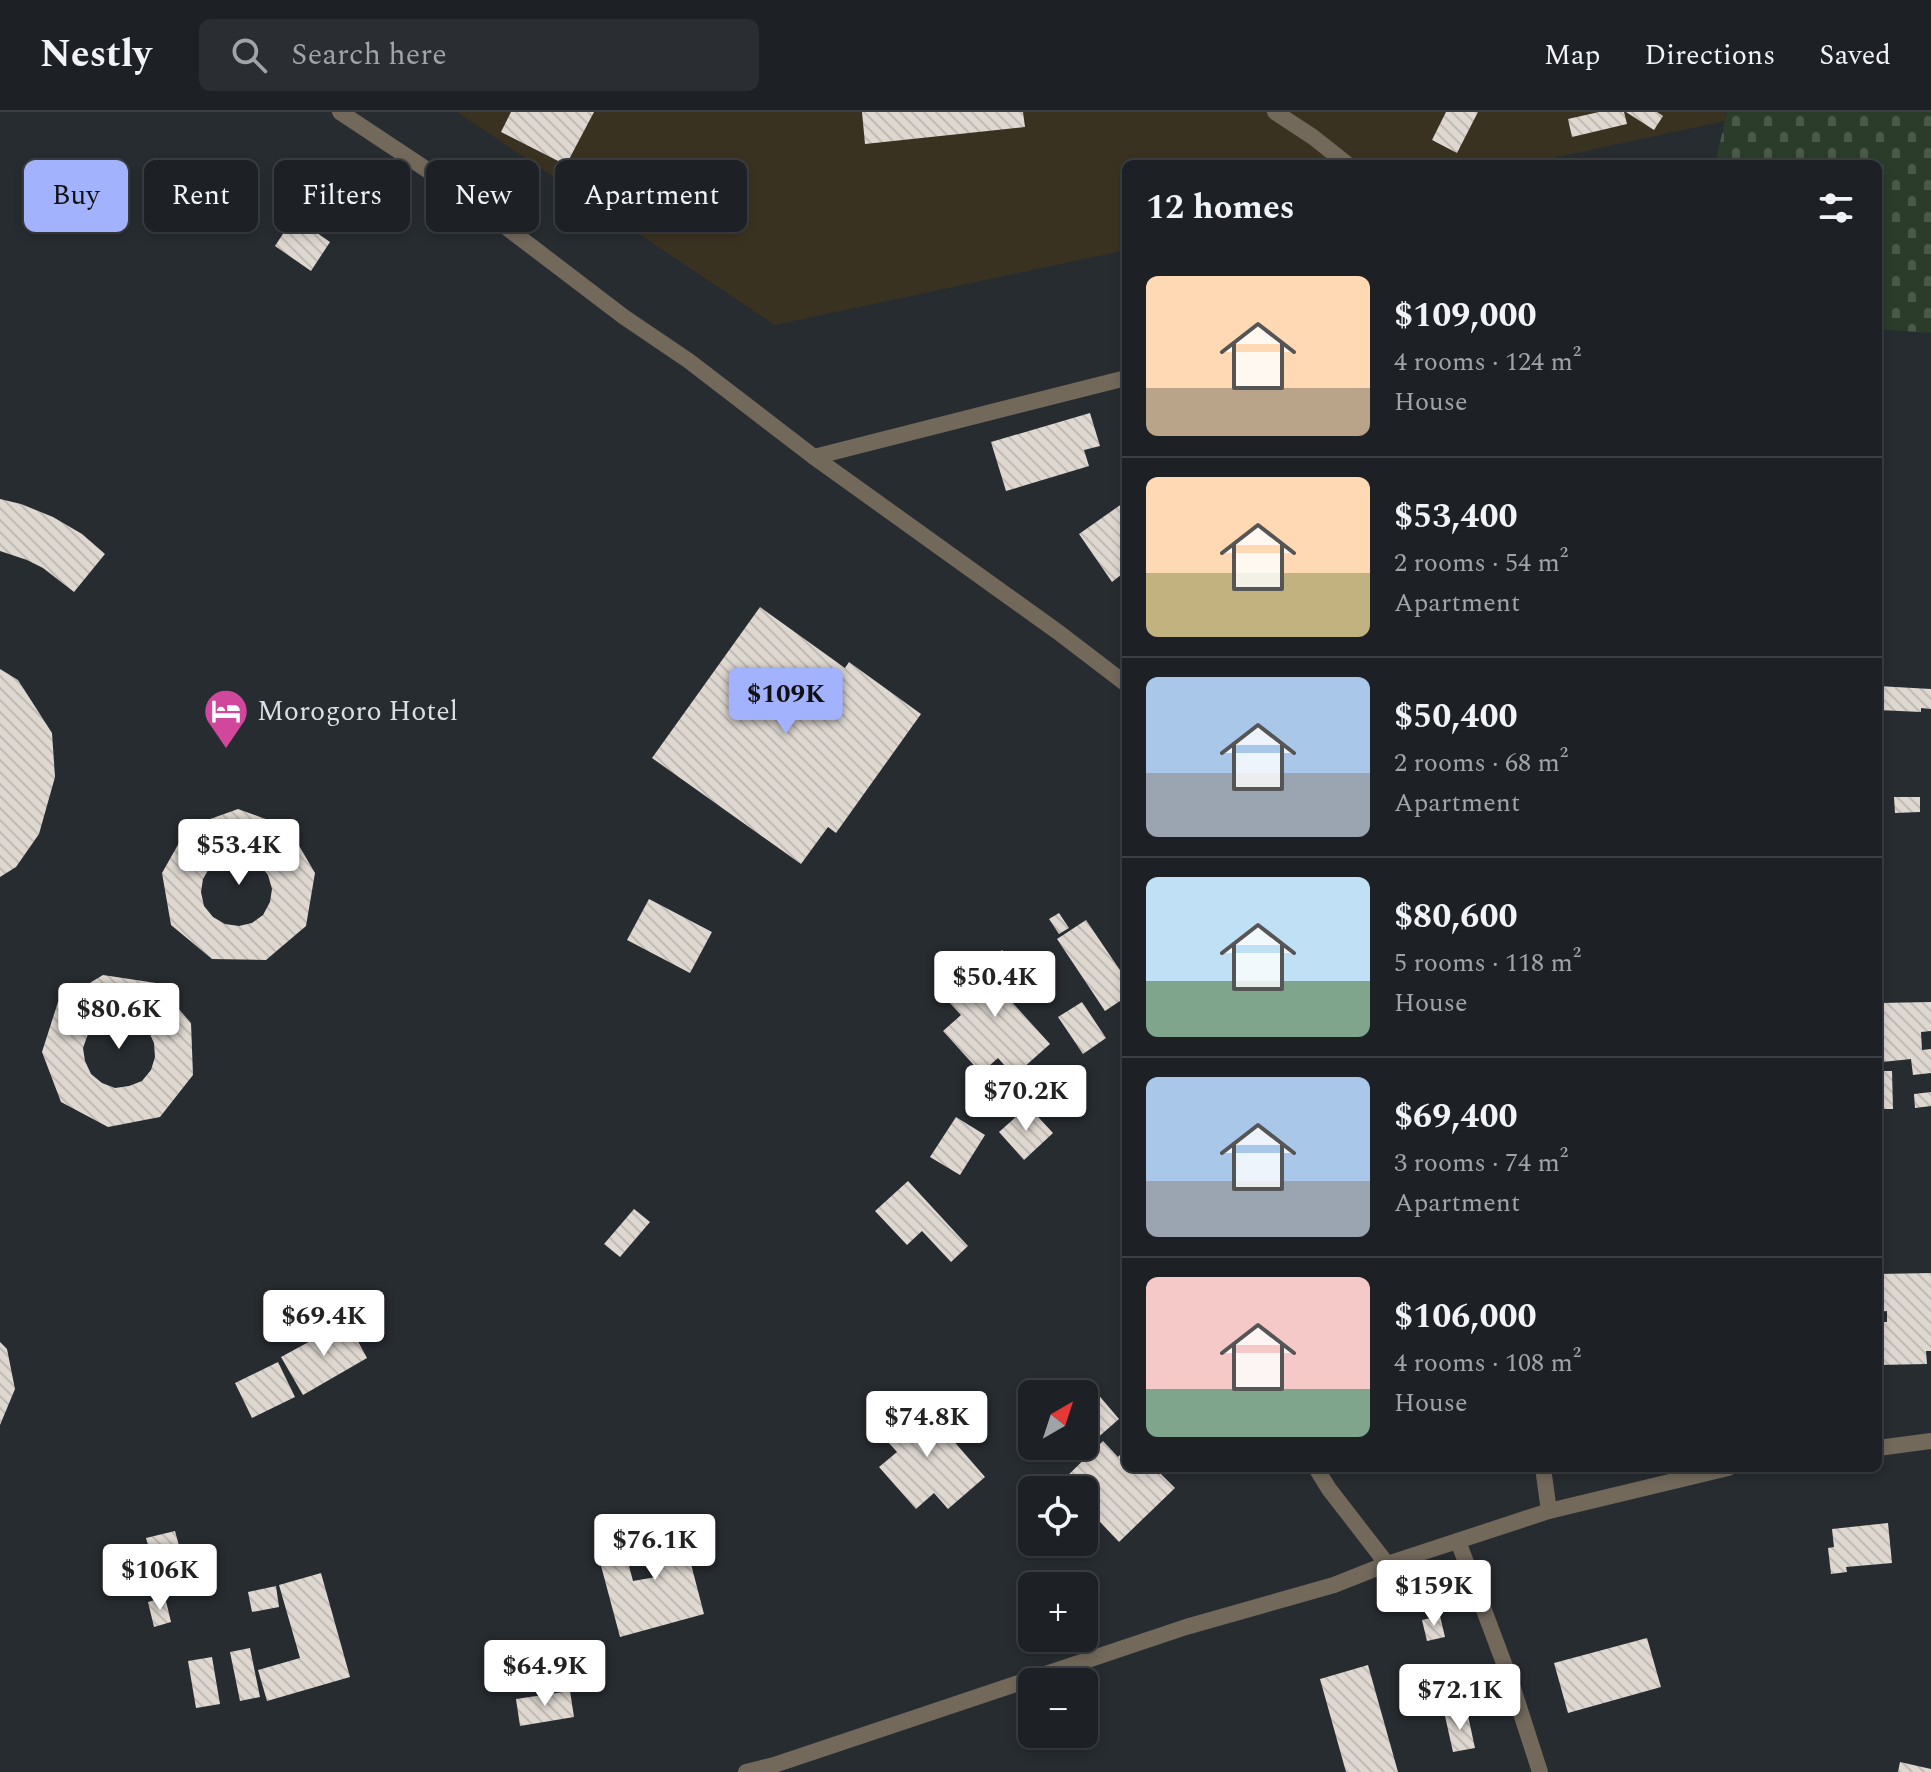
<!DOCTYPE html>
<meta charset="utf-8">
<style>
:root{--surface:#1d2125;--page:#2a2e32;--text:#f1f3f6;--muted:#a0a3a7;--line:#3b3e42;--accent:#a3b2fd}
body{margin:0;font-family:Spectral,serif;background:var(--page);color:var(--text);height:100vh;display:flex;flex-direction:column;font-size:30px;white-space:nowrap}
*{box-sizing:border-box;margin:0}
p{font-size:26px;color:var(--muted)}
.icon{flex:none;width:44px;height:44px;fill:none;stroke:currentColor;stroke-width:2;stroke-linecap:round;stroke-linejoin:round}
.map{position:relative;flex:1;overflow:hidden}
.sheet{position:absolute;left:1122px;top:48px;width:760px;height:1312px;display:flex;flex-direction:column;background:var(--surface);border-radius:12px;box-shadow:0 4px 12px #0003,0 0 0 2px var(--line)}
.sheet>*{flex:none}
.banner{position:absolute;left:24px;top:48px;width:760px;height:72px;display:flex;gap:16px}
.needle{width:52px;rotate:39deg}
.fabs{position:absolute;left:1018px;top:1268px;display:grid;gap:16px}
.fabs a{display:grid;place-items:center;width:80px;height:80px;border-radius:12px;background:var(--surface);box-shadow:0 4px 12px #0003,0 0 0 2px var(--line);font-size:40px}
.price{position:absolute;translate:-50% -68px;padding:0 18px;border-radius:8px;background:#fff;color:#222;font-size:26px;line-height:52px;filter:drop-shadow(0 2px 4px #0008)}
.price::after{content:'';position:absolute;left:50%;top:48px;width:24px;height:18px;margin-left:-12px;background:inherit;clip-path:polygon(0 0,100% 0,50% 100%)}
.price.on{background:var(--accent);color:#111}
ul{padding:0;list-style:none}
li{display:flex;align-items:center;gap:24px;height:200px;padding:0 24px}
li+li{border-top:2px solid var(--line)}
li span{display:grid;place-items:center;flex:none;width:224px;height:160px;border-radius:12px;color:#555}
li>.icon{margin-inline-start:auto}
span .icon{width:96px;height:96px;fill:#fffc;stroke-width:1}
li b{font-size:34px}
h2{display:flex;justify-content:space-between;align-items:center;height:96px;padding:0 24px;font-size:34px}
.chip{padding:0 28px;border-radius:12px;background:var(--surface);box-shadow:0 4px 12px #0003,0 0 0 2px var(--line);font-size:28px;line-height:72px}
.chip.on{background:var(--accent);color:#111}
header{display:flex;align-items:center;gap:48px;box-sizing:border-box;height:112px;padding:0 40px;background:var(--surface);border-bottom:2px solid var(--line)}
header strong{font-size:38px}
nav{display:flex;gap:44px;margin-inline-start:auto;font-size:28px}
.search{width:560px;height:72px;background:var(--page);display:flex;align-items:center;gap:20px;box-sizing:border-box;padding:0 28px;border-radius:12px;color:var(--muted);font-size:30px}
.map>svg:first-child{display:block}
</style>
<header>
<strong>Nestly</strong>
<div class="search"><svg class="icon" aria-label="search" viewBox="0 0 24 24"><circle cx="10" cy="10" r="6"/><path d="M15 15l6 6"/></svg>Search here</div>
<nav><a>Map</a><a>Directions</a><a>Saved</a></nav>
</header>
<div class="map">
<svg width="1931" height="1660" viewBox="0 0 1931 1660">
<defs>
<pattern id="cemetery-stones" width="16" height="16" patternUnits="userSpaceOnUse" patternTransform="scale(2)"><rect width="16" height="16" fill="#2b3c2a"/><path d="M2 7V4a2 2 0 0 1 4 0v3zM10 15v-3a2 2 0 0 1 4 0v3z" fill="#495849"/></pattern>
<pattern id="building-back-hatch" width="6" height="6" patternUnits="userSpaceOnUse" patternTransform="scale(2)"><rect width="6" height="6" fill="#dfd8d1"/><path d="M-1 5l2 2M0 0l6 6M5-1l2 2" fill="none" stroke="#c0bab5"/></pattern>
</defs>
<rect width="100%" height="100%" fill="#272c31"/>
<polygon fill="#3a3221" points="457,0 1726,0 1725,9 1525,52 1126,52 1126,138 775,213"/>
<polygon fill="url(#cemetery-stones)" points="1727,0 1931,0 1931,221 1878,217 1878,52 1715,52"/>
<g fill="url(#building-back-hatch)" fill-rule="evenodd">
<polygon points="511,0 594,0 566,53 501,20"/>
<polygon points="862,0 1023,0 1025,15 865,32"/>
<polygon points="1446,0 1478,0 1457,41 1432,28"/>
<polygon points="1599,0 1624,0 1627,12 1572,25 1568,7"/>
<polygon points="1626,0 1657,0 1663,4 1654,18"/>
<polygon points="294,105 330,130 311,159 275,134"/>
<polygon points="1090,301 1100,334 1084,338 1089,354 1006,379 991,330"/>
<polygon points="0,387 21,392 53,405 82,422 105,442 74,480 43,456 27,448 0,439"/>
<polygon points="1126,389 1126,459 1112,470 1079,422"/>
<polygon points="760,495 845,556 849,550 921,602 836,721 828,715 801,752 652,646"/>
<polygon points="0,557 18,568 52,621 55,665 39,722 16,755 0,765"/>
<polygon points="1878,574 1931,577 1931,597 1921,596 1921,600 1878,598"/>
<polygon points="1894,685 1920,685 1920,700 1895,701"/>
<path d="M238 697 288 715 315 761 306 814 266 848 212 847 171 813 162 761 188 715ZM234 744 248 745 260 753 268 763 272 777 270 790 263 803 252 811 239 814 225 812 213 805 204 794 201 780 203 767 210 755 221 747Z"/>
<polygon points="649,787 712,820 690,861 627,828"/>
<polygon points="1059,801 1069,816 1059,822 1049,807"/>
<polygon points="1086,808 1126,867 1126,885 1105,899 1057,827"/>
<polygon points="1002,838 1030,869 1010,888 1050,932 1014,964 998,946 981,961 943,919 961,903 947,888"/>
<path d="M103 863 156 871 191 911 193 963 160 1005 108 1015 61 990 42 940 58 890ZM110 905H124L138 909 148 918 154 931 155 945 151 958 142 969 129 974 115 976 102 971 91 962 85 949 83 936 88 922 98 912Z"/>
<polygon points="1082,890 1106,926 1083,942 1058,905"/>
<polygon points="1931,890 1931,919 1921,920 1922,938 1931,937 1931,961 1913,963 1911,947 1882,950 1879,891"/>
<polygon points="1878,959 1892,959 1893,997 1878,997"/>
<polygon points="1931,980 1931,994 1915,996 1914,982"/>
<polygon points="1028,994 1053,1021 1024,1048 999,1020"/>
<polygon points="956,1005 985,1023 960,1063 930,1045"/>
<polygon points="908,1069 968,1134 951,1150 922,1119 907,1133 875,1099"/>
<polygon points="634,1097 650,1110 620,1145 604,1132"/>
<polygon points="1931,1161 1931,1239 1926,1239 1927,1252 1878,1253 1878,1210 1887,1210 1887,1199 1878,1200 1878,1162"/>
<polygon points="347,1209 367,1246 303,1283 281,1245"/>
<polygon points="0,1230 7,1237 15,1277 0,1313"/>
<polygon points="278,1250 295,1285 252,1306 235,1271"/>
<polygon points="1096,1280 1119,1307 1095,1328 1084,1315 1084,1290"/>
<polygon points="917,1287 985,1365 948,1397 934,1381 916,1397 879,1355 897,1340 879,1320"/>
<polygon points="1103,1329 1118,1345 1126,1337 1126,1356 1167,1356 1161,1362 1175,1376 1119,1430 1084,1393 1084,1378 1069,1378 1061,1370"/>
<polygon points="678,1402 704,1502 620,1525 600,1450 626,1443 633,1469 656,1465 641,1411"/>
<polygon points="1888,1411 1892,1451 1846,1455 1847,1460 1831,1462 1828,1436 1834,1435 1832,1417"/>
<polygon points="175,1419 181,1441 152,1448 146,1426"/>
<polygon points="176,1446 180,1462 162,1467 158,1450"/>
<polygon points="321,1461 350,1565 267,1589 258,1558 300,1546 279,1473"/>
<polygon points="276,1474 279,1495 252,1500 248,1480"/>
<polygon points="165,1485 171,1510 154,1515 148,1490"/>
<polygon points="1440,1504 1445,1525 1427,1529 1422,1508"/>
<polygon points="1647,1526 1661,1575 1568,1601 1554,1551"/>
<polygon points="250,1536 260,1585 240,1589 230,1540"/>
<polygon points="212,1545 220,1592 196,1596 188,1549"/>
<polygon points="1368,1553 1398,1660 1346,1660 1320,1567"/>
<polygon points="570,1579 574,1605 520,1614 516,1587"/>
<polygon points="1467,1599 1475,1636 1453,1640 1445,1604"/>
<polygon points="1900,1650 1931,1657 1931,1660 1898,1660"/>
</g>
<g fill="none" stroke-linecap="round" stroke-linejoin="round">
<g stroke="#72695b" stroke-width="16">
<polyline points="1275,0 1313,25 1347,52"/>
<polyline points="814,345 1126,266"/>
<polyline points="1316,1356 1329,1377 1387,1452"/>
</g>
<g stroke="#72695b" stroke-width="16">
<polyline points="340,0 456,77 624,205 689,249 814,345 1058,520 1126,572"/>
<polyline points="1878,1336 1931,1329"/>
<polyline points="1543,1356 1549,1399"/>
<polyline points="1458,1429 1511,1570 1540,1660"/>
<polyline points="746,1660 774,1653 1186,1515 1334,1473 1387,1452 1549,1399 1728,1356"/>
</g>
</g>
<defs>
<g id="hotel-pin" transform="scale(2.3)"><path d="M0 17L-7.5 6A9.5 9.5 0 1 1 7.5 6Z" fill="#d1479c" stroke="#272c31"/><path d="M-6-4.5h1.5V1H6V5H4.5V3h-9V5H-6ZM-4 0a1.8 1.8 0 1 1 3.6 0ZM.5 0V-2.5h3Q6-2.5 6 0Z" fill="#fff"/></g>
</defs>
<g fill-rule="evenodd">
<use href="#hotel-pin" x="226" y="599"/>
</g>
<g text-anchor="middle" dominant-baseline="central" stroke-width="8" stroke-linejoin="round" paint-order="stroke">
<g font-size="28" fill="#dbdfe2" stroke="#272c31" text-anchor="start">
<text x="257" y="599">Morogoro Hotel</text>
</g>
</g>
</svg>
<div class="fabs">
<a><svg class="needle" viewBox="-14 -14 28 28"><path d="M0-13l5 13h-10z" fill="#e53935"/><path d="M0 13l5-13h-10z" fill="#a0a3a7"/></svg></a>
<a><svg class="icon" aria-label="locate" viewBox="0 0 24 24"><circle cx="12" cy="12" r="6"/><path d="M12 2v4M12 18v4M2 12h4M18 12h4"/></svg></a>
<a>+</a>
<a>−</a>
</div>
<b class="price on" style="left:786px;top:624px">$109K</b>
<b class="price" style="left:239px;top:775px">$53.4K</b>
<b class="price" style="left:995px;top:907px">$50.4K</b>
<b class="price" style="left:119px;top:939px">$80.6K</b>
<b class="price" style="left:1026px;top:1021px">$70.2K</b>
<b class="price" style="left:324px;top:1246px">$69.4K</b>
<b class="price" style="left:927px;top:1347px">$74.8K</b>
<b class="price" style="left:655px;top:1470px">$76.1K</b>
<b class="price" style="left:160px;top:1500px">$106K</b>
<b class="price" style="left:1434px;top:1516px">$159K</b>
<b class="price" style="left:545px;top:1596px">$64.9K</b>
<b class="price" style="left:1460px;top:1620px">$72.1K</b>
<div class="banner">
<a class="chip on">Buy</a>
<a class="chip">Rent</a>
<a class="chip">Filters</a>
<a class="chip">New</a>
<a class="chip">Apartment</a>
</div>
<section class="sheet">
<h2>12 homes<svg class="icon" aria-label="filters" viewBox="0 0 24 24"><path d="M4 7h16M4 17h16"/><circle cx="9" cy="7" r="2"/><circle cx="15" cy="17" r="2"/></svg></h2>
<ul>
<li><span style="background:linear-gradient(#ffd9b3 70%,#b9a48a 0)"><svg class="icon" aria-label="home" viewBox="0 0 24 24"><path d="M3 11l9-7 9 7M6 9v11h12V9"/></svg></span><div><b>$109,000</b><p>4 rooms · 124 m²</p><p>House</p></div></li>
<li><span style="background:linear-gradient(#ffd9b3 60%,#c2b280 0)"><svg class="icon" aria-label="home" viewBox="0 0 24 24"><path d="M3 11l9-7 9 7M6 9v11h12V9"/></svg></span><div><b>$53,400</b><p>2 rooms · 54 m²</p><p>Apartment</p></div></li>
<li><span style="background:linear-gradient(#a9c7e8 60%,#9aa5b1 0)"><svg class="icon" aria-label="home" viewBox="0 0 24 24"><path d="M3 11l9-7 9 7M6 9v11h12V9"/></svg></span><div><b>$50,400</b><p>2 rooms · 68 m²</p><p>Apartment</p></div></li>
<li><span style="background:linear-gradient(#bfe0f5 65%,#7fa58c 0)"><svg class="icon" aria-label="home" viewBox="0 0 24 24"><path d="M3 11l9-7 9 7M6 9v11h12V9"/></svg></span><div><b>$80,600</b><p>5 rooms · 118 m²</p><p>House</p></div></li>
<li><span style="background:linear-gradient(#a9c7e8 65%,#9aa5b1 0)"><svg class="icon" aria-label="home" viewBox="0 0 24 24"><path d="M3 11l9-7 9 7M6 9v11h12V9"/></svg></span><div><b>$69,400</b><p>3 rooms · 74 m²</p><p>Apartment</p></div></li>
<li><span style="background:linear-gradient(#f6c9c9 70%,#7fa58c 0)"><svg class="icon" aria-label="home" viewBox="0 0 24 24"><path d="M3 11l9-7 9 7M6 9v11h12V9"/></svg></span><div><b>$106,000</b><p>4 rooms · 108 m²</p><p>House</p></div></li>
</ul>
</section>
</div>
